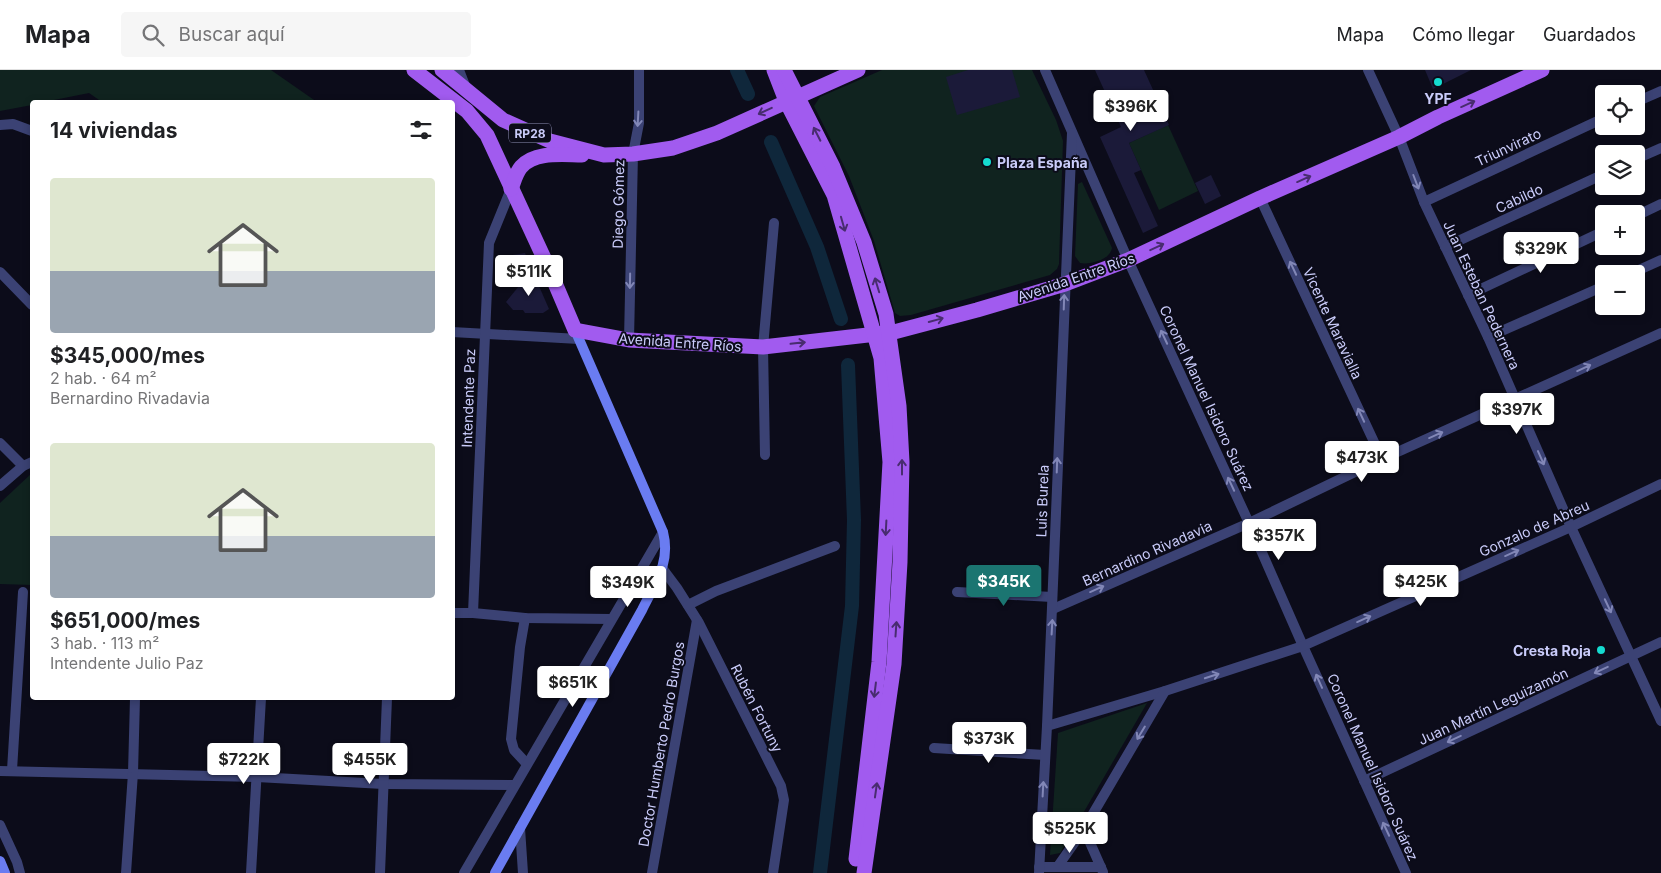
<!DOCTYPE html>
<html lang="es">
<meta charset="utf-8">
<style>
:root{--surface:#fff;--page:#f6f6f6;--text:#202124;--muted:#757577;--line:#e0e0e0;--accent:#1b7571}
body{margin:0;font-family:Inter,sans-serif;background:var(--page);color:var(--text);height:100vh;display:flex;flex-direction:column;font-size:19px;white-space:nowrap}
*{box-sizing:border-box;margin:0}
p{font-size:16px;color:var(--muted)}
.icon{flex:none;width:28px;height:28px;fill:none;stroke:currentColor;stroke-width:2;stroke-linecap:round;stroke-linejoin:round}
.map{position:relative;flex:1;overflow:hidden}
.sheet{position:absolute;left:30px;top:30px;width:425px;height:600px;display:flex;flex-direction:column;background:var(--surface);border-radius:5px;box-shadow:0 2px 8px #0003}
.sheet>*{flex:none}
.fabs{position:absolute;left:1595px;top:15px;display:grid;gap:10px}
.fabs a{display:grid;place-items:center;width:50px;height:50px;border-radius:5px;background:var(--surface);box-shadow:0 2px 8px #0003;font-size:25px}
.price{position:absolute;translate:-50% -42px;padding:0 11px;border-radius:5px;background:#fff;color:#222;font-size:16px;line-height:32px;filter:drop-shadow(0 1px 2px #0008)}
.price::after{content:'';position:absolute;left:50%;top:30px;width:15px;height:11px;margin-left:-8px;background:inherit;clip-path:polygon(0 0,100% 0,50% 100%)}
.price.active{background:var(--accent);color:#fff}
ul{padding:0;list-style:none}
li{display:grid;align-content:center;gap:10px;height:265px;padding:0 20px}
li span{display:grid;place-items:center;height:155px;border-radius:5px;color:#555}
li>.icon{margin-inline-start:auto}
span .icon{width:90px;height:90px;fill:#fffc;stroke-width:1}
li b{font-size:21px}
h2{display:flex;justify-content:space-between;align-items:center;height:60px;padding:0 20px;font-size:21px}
header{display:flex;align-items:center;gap:30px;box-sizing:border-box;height:70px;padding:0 25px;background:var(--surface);border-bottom:1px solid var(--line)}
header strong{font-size:24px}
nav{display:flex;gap:28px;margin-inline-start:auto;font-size:18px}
.search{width:350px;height:45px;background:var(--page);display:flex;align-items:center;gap:12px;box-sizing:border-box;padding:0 18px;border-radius:5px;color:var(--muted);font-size:19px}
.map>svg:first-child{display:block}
</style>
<header>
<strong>Mapa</strong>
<div class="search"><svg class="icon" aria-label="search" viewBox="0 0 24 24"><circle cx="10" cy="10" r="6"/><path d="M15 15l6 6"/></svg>Buscar aquí</div>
<nav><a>Mapa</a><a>Cómo llegar</a><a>Guardados</a></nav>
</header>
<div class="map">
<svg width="1661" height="803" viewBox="0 0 1661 803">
<rect width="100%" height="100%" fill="#0c0c1a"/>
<g fill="#10231f">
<polygon points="0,0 271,0 317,32 102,32 89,23 44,32 32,32 32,35 0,41"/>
<polygon points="882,0 1032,0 1056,50 1063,71 1059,194 1057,199 1050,205 911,245 900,246 895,243 874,171 849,106 814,36 820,27"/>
<polygon points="1168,55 1198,121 1159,140 1129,73"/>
<path d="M1082 112 1112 178C1110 190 1090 195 1080 193L1075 186 1078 114Z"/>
<polygon points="32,403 32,515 0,514 0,433"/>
<polygon points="1147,633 1060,783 1050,785 1058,663"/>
</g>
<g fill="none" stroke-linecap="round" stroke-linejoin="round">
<g stroke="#0f273b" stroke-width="14">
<polyline points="737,0 748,24"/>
<polyline points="771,72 817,177 841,249"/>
<polyline points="820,803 852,536 854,450 848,295"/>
</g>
</g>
<g fill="#1b1a39">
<polygon points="968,0 1012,0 1020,27 957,45 946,7"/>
<polygon points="1095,0 1144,0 1169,55 1129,73 1141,100 1134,103 1158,156 1143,163 1100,67 1121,57"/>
<polygon points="1425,0 1471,0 1433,19"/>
<polygon points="1211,105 1221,126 1205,134 1195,113"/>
<polygon points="525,183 530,196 506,205 507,186"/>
<polygon points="532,200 549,239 543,243 525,243 523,240 513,240 506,232"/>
</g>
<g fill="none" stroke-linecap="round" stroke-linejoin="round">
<g stroke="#3b4274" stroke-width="10">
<polyline points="459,0 466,18"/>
<polyline points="1045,0 1128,190 1249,453 1303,576 1406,803"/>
<polyline points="1368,0 1399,67 1424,132 1488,267 1571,457 1661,651"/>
<polyline points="1636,32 1661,21"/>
<polyline points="0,55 13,54 32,61"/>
<polyline points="1636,89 1661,78"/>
<polyline points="1260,128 1382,389"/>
<polyline points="1424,132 1604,48"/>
<polyline points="1636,146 1661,134"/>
<polyline points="1445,177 1604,104"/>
<polyline points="0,202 32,235"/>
<polyline points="1630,204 1661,190"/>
<polyline points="1468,225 1604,161"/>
<polyline points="452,262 579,269"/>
<polyline points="1488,267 1604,216"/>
<polyline points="629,270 633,84 639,53 639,0"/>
<polyline points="0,373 23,396"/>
<polyline points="765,385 763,277 774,153"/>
<polyline points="0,416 23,396 32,392"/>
<polyline points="662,498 677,518 699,553 781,716 784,730 773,803"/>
<polyline points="957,522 1052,527"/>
<polyline points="688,535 716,521 835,476"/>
<polyline points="1053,539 1249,453 1382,389 1661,263"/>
<polyline points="452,543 473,543 525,548 611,549"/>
<polyline points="473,543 489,173 511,119"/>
<polyline points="525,548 520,577 511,669 514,680 526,693"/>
<polyline points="1047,656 1165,621 1303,576 1571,457 1661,414"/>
<polyline points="934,678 1045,685"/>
<polyline points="12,700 23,522"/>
<polyline points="0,701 257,707 383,714 514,715"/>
<polyline points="1364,711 1661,572"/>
<polyline points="0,755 17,792 20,803"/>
<polyline points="520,758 523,803"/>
<polyline points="1084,759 1103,802"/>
<polyline points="1058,796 1084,759 1165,621"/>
<polyline points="1039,797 1101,797"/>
<polyline points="126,803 133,703 135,628"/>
<polyline points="251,803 261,628"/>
<polyline points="380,803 387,628"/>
<polyline points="464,803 663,462"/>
<polyline points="652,803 697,550"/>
<polyline points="1039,803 1047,656 1072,63"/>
</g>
<g stroke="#6a7cf1" stroke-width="10">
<polyline points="0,791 5,803"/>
<path d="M495 803 642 540C655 513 671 493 663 462L575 260"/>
</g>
<g stroke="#a15bef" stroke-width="15">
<polyline points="414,0 467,41 487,65 549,199 575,260 629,270 763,277 894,262 977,240 1065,214 1128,190 1260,128 1399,67 1438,47 1542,0"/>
<polyline points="442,0 503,50 550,71 604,85 633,84 673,78 717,63 858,0"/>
<polyline points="774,0 786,31 834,125 881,288 890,392 879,592 856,789"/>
<polyline points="784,0 833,97 864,172 886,244 899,336 902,392 900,492 894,594 864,803"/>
<path d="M511 119C514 111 516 103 521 97 535 81 563 85 582 85"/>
</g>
</g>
<defs><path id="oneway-shaft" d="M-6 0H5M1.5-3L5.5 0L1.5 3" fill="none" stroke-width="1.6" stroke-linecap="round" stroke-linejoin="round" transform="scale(1.25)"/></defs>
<g stroke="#482c6f">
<use href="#oneway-shaft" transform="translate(1468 34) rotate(-24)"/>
<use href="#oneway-shaft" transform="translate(765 41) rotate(155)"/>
<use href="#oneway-shaft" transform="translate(817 64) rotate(-117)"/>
<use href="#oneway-shaft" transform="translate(1304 109) rotate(-24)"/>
<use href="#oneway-shaft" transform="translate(843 154) rotate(74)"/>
<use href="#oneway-shaft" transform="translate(1157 177) rotate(-25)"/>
<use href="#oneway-shaft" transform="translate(877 215) rotate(-107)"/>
<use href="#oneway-shaft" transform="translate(936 250) rotate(-15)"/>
<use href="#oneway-shaft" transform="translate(798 273) rotate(-6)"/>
<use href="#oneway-shaft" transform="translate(902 397) rotate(-90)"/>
<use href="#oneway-shaft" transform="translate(886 458) rotate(93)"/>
<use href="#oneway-shaft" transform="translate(896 559) rotate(-86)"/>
<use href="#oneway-shaft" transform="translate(875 620) rotate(97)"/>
<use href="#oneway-shaft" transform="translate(876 720) rotate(-82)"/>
</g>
<g stroke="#8287b7">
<use href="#oneway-shaft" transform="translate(638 49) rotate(93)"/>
<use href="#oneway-shaft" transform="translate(1416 112) rotate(69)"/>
<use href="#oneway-shaft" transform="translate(1293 198) rotate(-115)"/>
<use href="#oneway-shaft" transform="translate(630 211) rotate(91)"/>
<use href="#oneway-shaft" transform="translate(1064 232) rotate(-88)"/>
<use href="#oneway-shaft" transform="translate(1164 267) rotate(-115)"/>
<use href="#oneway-shaft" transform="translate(1584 298) rotate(-25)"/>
<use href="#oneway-shaft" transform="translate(1361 345) rotate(-115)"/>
<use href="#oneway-shaft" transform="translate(1436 365) rotate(-24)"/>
<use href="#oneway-shaft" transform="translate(1541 388) rotate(66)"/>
<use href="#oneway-shaft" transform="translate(1057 395) rotate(-88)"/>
<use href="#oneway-shaft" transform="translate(1231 414) rotate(-115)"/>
<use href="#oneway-shaft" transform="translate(1512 483) rotate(-24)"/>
<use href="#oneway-shaft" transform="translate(1097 519) rotate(-24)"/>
<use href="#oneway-shaft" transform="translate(1608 536) rotate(65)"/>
<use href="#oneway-shaft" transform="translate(1364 549) rotate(-24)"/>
<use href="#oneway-shaft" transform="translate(1052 557) rotate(-87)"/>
<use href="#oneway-shaft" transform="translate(1601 600) rotate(155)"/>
<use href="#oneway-shaft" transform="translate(1212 606) rotate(-18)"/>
<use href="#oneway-shaft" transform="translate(1319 611) rotate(-114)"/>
<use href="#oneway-shaft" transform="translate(1141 663) rotate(121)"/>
<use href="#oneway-shaft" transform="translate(1454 669) rotate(155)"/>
<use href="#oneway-shaft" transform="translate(1043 719) rotate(-87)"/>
<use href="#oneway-shaft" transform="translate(1386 759) rotate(-115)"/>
</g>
<g fill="#15dbd0" stroke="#0c0c1a" stroke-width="2">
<circle cx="1438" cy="12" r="5"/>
<circle cx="987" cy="92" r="5"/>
<circle cx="1601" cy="580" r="5"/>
</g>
<g text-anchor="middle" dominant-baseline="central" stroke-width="4" stroke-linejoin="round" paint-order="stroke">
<rect fill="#0c0c1a" stroke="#9192b7" stroke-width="1" x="509" y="53.5" width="42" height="19" rx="4"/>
<g font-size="12" font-weight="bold" fill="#caccfa">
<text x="530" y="63">RP28</text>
</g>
<g font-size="14" font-weight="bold" fill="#caccfa" stroke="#0c0c1a">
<text x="1438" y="28">YPF</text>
<text x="997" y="92" text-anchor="start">Plaza España</text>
<text x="1591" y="580" text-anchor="end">Cresta Roja</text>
</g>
<g font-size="14" fill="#caccfa" stroke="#0c0c1a">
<text transform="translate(1508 77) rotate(-25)">Triunvirato</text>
<text transform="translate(1519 128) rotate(-25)">Cabildo</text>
<text transform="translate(618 134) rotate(-89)">Diego Gómez</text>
<text transform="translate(1076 207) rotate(-19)">Avenida Entre Ríos</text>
<text transform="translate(1482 225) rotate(65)">Juan Esteban Pedernera</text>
<text transform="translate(1333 253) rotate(65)">Vicente Maravialla</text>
<text transform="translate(680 272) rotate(4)">Avenida Entre Ríos</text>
<text transform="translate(468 328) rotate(-88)">Intendente Paz</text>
<text transform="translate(1207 328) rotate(65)">Coronel Manuel Isidoro Suárez</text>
<text transform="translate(1042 431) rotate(-88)">Luis Burela</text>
<text transform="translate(1534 458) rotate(-24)">Gonzalo de Abreu</text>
<text transform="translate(1147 483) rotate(-24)">Bernardino Rivadavia</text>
<text transform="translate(1493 636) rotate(-25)">Juan Martín Leguizamón</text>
<text transform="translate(757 638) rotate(63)">Rubén Fortuny</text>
<text transform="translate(661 674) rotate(-80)">Doctor Humberto Pedro Burgos</text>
<text transform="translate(1373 697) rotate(66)">Coronel Manuel Isidoro Suárez</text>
</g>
</g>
</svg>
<div class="fabs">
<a><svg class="icon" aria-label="locate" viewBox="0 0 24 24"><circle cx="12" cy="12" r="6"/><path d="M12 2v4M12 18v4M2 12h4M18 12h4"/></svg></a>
<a><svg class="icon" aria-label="layers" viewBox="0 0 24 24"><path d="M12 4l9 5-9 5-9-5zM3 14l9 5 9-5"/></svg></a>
<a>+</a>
<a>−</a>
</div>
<b class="price" style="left:1131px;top:62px">$396K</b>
<b class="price" style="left:1541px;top:204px">$329K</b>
<b class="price" style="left:529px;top:227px">$511K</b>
<b class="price" style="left:1517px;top:365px">$397K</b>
<b class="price" style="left:1362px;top:413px">$473K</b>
<b class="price" style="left:1279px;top:491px">$357K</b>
<b class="price active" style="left:1004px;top:537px">$345K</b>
<b class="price" style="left:1421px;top:537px">$425K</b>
<b class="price" style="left:628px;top:538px">$349K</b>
<b class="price" style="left:573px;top:638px">$651K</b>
<b class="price" style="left:989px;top:694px">$373K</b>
<b class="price" style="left:244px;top:715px">$722K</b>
<b class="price" style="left:370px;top:715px">$455K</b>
<b class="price" style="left:1070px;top:784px">$525K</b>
<section class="sheet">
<h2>14 viviendas<svg class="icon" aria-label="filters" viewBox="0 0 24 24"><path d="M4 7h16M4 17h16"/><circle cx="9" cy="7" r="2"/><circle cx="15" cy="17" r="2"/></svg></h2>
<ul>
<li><span style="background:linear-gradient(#dfe7d0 60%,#9aa5b1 0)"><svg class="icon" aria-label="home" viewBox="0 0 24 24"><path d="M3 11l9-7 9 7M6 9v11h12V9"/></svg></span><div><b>$345,000/mes</b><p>2 hab. · 64 m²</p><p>Bernardino Rivadavia</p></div></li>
<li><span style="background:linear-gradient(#dfe7d0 60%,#9aa5b1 0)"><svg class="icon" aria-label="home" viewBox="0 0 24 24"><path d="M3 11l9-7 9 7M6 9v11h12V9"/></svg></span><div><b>$651,000/mes</b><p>3 hab. · 113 m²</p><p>Intendente Julio Paz</p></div></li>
</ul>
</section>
</div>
